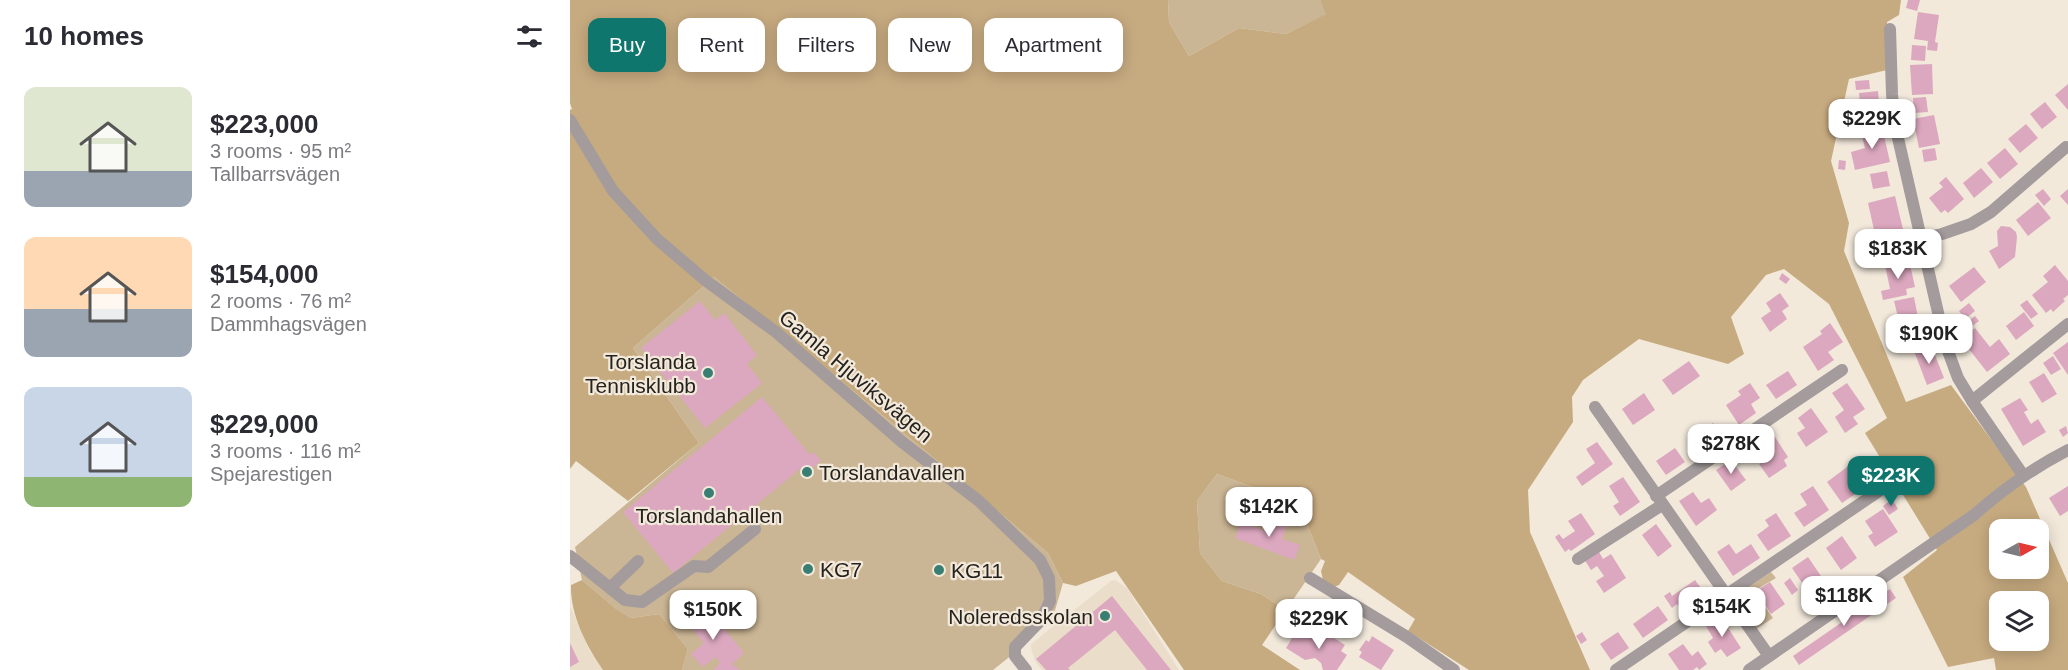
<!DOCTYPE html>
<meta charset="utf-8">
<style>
:root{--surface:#fff;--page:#f7f7f7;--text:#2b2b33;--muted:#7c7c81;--accent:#0f766e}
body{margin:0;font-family:Helvetica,sans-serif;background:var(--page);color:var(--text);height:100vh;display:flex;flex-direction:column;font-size:22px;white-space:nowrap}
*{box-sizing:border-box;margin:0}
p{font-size:20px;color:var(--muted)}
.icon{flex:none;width:33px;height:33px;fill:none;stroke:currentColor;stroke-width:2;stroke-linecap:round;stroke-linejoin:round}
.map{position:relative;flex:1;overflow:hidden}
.drawer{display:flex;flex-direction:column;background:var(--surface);width:570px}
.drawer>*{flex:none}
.top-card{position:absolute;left:18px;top:18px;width:570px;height:54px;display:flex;gap:12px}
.needle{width:39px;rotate:82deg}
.buttons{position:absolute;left:1419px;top:519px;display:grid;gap:12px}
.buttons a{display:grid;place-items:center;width:60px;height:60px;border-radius:12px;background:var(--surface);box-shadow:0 3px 15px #0003;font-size:30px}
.price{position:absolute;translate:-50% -51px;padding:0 14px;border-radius:12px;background:#fff;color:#222;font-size:20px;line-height:39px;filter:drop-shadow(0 2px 3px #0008)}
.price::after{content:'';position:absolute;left:50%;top:36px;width:18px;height:14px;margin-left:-9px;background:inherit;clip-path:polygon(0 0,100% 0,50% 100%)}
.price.selected{background:var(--accent);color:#fff}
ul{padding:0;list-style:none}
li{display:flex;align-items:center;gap:18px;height:150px;padding:0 24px}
li span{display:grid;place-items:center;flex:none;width:168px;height:120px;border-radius:12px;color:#555}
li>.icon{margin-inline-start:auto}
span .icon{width:72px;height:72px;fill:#fffc;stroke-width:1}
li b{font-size:26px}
h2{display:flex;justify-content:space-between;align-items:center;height:72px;padding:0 24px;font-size:26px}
.chip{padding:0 21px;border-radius:12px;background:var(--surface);box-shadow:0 3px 15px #0003;font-size:21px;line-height:54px}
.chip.selected{background:var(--accent);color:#fff}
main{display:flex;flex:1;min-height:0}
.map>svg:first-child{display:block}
</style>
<main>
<section class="drawer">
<h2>10 homes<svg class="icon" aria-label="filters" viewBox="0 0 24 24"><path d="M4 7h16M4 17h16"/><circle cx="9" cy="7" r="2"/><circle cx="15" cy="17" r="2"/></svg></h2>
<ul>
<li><span style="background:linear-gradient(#dfe7d0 70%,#9aa5b1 0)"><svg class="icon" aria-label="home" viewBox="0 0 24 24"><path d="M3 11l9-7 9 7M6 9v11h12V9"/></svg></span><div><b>$223,000</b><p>3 rooms · 95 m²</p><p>Tallbarrsvägen</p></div></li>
<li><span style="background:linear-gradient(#ffd9b3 60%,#9aa5b1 0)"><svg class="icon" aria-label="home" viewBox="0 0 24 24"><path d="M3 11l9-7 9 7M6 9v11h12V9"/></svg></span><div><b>$154,000</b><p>2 rooms · 76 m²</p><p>Dammhagsvägen</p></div></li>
<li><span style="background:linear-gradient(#c9d6e8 75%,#8fb573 0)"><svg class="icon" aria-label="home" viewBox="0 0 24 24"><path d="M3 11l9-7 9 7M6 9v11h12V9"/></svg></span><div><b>$229,000</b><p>3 rooms · 116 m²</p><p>Spejarestigen</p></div></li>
</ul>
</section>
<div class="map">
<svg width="1498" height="670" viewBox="0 0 1498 670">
<rect width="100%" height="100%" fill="#f2e9db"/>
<g fill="#eaddca">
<polygon points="545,580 557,588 609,670 472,670 465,661 461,648 461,644 541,581"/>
<polygon points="0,606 19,650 33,670 0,670"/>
</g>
<g fill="#cab594">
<polygon points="598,0 750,0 757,14 716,34 669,28 619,56 599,22"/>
<polygon points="144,277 240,355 478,553 493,583 483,617 453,646 423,670 112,670 118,649 89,614 61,618 45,608 12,580 5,547 129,443 63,348"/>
<polygon points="647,474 729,504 751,559 716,610 691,594 652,581 630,553 627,501"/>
<polygon points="1201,572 1206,578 1179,594 1184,604 1174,611 1169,604 1171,592"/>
<polygon points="1193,604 1203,618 1186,629 1175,613 1186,606 1188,607"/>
</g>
<g fill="#c7ab80" fill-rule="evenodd">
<path d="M0 0H598L599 22 619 56 669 28 716 34 756 14 750 0H1331L1329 15 1317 22V70L1279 79 1261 161 1279 223 1274 251 1336 402 1381 385 1456 487 1498 583V670H1426L1424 658 1378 667 1333 577 1367 550 1295 433 1317 418 1259 304 1214 269 1196 275 1161 317 1174 354 1158 364 1069 339 1013 380 1002 397 1003 422 958 490 960 532 1020 670H899L838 631 845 619 778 572 769 585 764 587 753 580 751 571 755 561 751 559 729 504 647 474 627 501 630 553 652 581 691 594 716 610 692 645 730 670H614L546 571 506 586 493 583 478 553 240 355 144 277 63 348 129 443 58 501 6 461 0 469V110L2 109 0 103ZM1430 530H1468V568H1430ZM1430 602H1468V640H1430Z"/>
<path d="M12 580 45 608 61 618 89 614 118 649 112 670H33C17 647 0 615 1 585Z"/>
</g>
<g fill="#dca8bf">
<polygon points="1338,0 1350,0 1347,11 1336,8"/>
<polygon points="1348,12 1369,15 1365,42 1368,43 1367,51 1357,50 1358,41 1344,39"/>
<polygon points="1342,45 1356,46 1355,61 1341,60"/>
<polygon points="1362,64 1363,94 1342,95 1340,65"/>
<polygon points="1299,80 1300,89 1286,90 1285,81"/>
<polygon points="1498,84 1498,110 1485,95"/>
<polygon points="1308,91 1310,114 1291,116 1289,93"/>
<polygon points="1356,97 1358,112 1344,113 1343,98"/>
<polygon points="1475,102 1487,117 1472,129 1460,114"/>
<polygon points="1364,115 1370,144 1349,148 1343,119"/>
<polygon points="1456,124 1468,138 1450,153 1438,139"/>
<polygon points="1312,127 1320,162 1285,170 1281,152 1295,148 1291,132"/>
<polygon points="1365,148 1367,160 1354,162 1352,150"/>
<polygon points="1435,148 1448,164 1430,179 1417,163"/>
<polygon points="1269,160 1276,161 1275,170 1268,169"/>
<polygon points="1411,168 1423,182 1404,198 1393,183"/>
<polygon points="1317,171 1320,186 1303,189 1300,174"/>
<polygon points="1376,177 1394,199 1378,213 1375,210 1371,213 1359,198 1373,187 1369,183"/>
<polygon points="1473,189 1481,199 1474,206 1465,195"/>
<polygon points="1498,189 1498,205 1490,196"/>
<polygon points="1325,196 1337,246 1309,252 1298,203"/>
<polygon points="1468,202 1481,218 1458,236 1446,220"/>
<polygon points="1431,226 1440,227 1446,232 1447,237 1445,257 1429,269 1419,251 1428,246 1427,231"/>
<polygon points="1339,260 1345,287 1336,289 1337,295 1313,300 1311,291 1320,289 1315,265"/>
<polygon points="1485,265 1498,281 1498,295 1493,299 1495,301 1483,312 1481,309 1476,313 1462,295 1478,282 1473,276"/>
<polygon points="1404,267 1416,282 1391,302 1379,286"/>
<polygon points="1212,273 1220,279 1216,284 1209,279"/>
<polygon points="1210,293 1219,306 1212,311 1217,319 1200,332 1191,318 1201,311 1196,303"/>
<polygon points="1344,297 1351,333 1323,339 1319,323 1329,321 1324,301"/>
<polygon points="1457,300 1468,314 1461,319 1450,305"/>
<polygon points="130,301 145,320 154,313 187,355 177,364 192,383 135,428 71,348"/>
<polygon points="1399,303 1405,311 1395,319 1389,311"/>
<polygon points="1454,312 1464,326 1446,340 1436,326"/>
<polygon points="1405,316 1409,321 1401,327 1397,322"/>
<polygon points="1260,323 1273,342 1258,352 1264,360 1248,371 1233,347 1252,334 1250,331"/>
<polygon points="1405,328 1420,347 1429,339 1440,354 1417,372 1391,339"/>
<polygon points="1498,342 1498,375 1483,353"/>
<polygon points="1361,345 1374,378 1357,385 1344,351"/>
<polygon points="1483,356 1491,369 1481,375 1473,363"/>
<polygon points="1119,361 1130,376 1103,395 1092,380"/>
<polygon points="1218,371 1227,385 1206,399 1196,385"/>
<polygon points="1474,373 1487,394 1472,403 1459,382"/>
<polygon points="1180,383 1190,398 1181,404 1186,413 1169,425 1156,405 1171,395 1168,391"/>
<polygon points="1277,383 1295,409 1283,417 1288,424 1275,433 1265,417 1274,410 1262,393"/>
<polygon points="1074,393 1085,410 1063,425 1052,409"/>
<polygon points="192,397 240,455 244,452 251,461 236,473 231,468 103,573 53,512"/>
<polygon points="1450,398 1458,410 1454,412 1461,424 1468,419 1476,432 1453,446 1431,409"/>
<polygon points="1241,408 1258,432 1236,447 1227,433 1235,428 1228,418"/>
<polygon points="1143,423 1152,436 1128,453 1119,439"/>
<polygon points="1496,426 1498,433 1493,437 1489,430"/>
<polygon points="1201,431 1218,457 1214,460 1217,466 1199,478 1189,464 1198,459 1186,441"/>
<polygon points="1027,442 1043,464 1012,486 1006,477 1025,463 1016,449"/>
<polygon points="1105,448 1115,462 1096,475 1086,461"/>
<polygon points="1161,460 1176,480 1161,491 1146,470"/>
<polygon points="1281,464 1292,480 1284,486 1288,492 1272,503 1257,482"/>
<polygon points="1053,477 1070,502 1050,516 1043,506 1049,502 1039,486"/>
<polygon points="1243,486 1259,510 1234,527 1224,513 1237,505 1230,494"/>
<polygon points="1498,486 1498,511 1490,516 1479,498"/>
<polygon points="1123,492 1131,503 1139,498 1147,510 1126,526 1109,501"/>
<polygon points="1322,499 1328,509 1319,515 1313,506"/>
<polygon points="1313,509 1328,532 1305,547 1298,536 1303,533 1295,521"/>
<polygon points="1011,513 1025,534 1001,551 999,549 995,552 985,537 989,534 993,539 1005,531 998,521"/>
<polygon points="1206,513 1221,536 1198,551 1187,535 1199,526 1195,520"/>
<polygon points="707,515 719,520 712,539 730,545 724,560 665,538 671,522 701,533"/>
<polygon points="1086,524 1102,546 1088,557 1072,535"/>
<polygon points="1272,536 1287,558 1271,570 1256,548"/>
<polygon points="1159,544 1166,554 1181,544 1190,558 1163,576 1147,552"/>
<polygon points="1028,550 1033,559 1041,554 1056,578 1034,593 1026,581 1034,576 1027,566 1021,570 1014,559"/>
<polygon points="1238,557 1253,579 1237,590 1222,568"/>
<polygon points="1220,578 1228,590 1222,595 1214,583"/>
<polygon points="1125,580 1136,595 1112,611 1107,604 1102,608 1094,596 1100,592 1102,596"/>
<polygon points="1200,582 1215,604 1201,614 1186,591"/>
<polygon points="1320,589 1326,598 1229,665 1223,656"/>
<polygon points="542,596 601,670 577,670 545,630 498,668 500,670 476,670 466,659"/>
<polygon points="134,604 174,653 162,664 170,670 144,670 150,662 145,657 133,667 121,654 134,643 114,619"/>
<polygon points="758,606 774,611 770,623 754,618"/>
<polygon points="1088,606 1098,620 1073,638 1063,624"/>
<polygon points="1151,617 1171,648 1157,657 1151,649 1145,653 1138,642 1143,638 1136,626"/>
<polygon points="727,630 741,638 749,638 753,631 775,645 771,651 777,655 767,670 753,670 751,663 745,658 735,660 716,648"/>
<polygon points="1012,632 1017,640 1011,644 1006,636"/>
<polygon points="1048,632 1059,648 1041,660 1030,644"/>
<polygon points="802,636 824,650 811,670 789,657 792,652 789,650 796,640 799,642"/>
<polygon points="0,643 9,662 0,667"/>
<polygon points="1113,644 1122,656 1128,651 1137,664 1129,670 1127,667 1123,670 1109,670 1098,654"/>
</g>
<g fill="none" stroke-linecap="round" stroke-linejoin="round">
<g stroke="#a39b9c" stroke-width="12">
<polyline points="1320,29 1322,94 1325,125 1375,343 1388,378 1402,401 1453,475"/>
<polyline points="0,120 43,191 87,239 135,280 206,332 332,442 409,501 470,560 479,578 480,601 471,620 445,647 445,656 456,670"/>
<polyline points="1350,239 1372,234 1401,224 1421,212 1496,147"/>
<polyline points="1402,401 1498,324"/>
<polyline points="1025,407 1199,656"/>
<polyline points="1086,496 1272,370"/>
<polyline points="0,556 55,600 72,602 124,566 138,567 185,529"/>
<polyline points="1008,559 1092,505"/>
<polyline points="740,578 837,637 884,670"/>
<polyline points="40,588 68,561"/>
<polyline points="1046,670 1309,491"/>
<path d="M1179 670 1404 515C1433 489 1463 468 1498 450"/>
</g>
</g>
<g fill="#397e72" stroke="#f2e9db" stroke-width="2">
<circle cx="138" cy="373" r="6"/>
<circle cx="237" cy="472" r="6"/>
<circle cx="139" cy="493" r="6"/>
<circle cx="238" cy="569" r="6"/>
<circle cx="369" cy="570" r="6"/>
<circle cx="535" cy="616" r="6"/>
</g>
<g text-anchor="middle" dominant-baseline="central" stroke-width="4.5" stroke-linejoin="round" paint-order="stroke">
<g font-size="21" fill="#26231e" stroke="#f2e9db" text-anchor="start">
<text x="126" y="361" text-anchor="end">Torslanda<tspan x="126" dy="24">Tennisklubb</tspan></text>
<text x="249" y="472">Torslandavallen</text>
<text x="139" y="515" text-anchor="middle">Torslandahallen</text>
<text x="250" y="569">KG7</text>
<text x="381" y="570">KG11</text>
<text x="523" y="616" text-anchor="end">Noleredsskolan</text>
</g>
<g font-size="21" fill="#26231e" stroke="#f2e9db">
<text transform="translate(286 376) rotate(40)">Gamla Hjuviksvägen</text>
</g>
</g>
</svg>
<div class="buttons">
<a><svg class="needle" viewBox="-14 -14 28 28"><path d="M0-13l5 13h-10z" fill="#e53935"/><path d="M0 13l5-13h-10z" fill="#7c7c81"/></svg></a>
<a><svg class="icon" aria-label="layers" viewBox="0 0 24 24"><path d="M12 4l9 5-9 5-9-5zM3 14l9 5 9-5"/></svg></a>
</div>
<b class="price" style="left:1302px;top:150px">$229K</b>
<b class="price" style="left:1328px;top:280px">$183K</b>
<b class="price" style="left:1359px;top:365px">$190K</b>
<b class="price" style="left:1161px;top:475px">$278K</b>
<b class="price selected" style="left:1321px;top:507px">$223K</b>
<b class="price" style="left:699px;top:538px">$142K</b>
<b class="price" style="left:1274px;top:627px">$118K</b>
<b class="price" style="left:1152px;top:638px">$154K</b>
<b class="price" style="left:143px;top:641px">$150K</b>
<b class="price" style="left:749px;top:650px">$229K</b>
<div class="top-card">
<a class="chip selected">Buy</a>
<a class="chip">Rent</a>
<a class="chip">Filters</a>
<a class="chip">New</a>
<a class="chip">Apartment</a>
</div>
</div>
</main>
